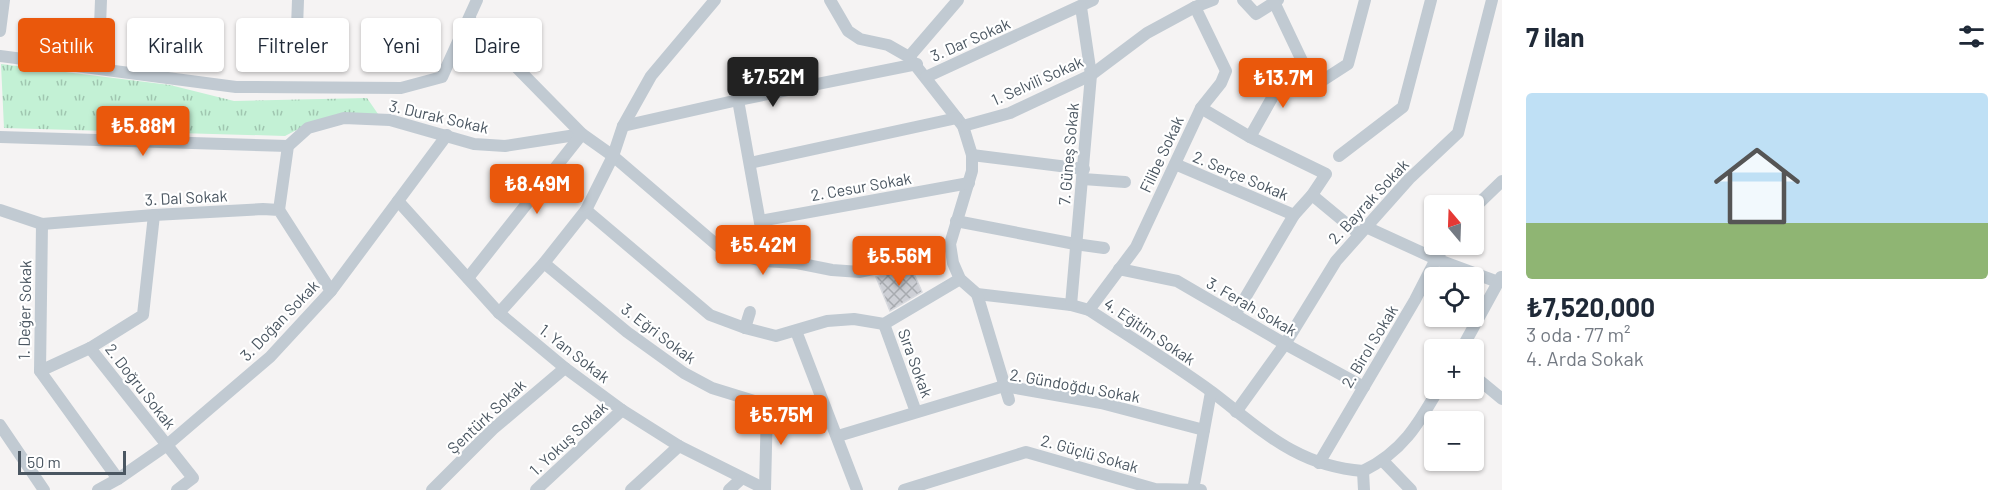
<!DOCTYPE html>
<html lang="tr">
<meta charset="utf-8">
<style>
:root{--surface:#fff;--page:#f6f6f7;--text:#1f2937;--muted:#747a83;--accent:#ea580c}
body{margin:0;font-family:Barlow,sans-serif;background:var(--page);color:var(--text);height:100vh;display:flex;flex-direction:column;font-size:22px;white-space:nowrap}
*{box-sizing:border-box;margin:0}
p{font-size:20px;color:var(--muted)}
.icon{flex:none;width:33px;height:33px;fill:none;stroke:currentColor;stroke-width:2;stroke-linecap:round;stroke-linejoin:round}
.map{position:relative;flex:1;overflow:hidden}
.panel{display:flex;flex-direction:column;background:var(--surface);width:510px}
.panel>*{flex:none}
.top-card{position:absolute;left:18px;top:18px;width:570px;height:54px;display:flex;gap:12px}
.needle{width:39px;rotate:341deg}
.buttons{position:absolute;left:1424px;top:195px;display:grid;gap:12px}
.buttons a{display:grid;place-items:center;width:60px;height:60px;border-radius:6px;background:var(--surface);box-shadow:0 2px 4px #0004;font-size:30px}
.scale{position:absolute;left:18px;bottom:15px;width:108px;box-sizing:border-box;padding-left:6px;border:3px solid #4a5661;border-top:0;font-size:16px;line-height:21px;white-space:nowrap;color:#4a5661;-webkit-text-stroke:4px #fff;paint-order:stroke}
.price{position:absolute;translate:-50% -51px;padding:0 14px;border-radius:6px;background:var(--accent);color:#fff;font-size:20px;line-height:39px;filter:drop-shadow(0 2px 3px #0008)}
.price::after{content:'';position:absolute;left:50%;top:36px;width:18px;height:14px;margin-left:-9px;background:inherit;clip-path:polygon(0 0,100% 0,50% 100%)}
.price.selected{background:#222;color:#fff}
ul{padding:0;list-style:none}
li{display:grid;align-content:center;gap:12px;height:318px;padding:0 24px}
li span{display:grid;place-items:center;height:186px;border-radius:6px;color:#555}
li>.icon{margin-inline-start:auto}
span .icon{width:108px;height:108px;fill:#fffc;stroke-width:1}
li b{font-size:26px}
h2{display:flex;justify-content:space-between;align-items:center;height:72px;padding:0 24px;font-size:26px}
.tag{padding:0 21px;border-radius:6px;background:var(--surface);box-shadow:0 2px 4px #0004;font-size:21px;line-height:54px}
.tag.selected{background:var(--accent);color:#fff}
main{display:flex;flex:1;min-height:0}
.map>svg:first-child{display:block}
</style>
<main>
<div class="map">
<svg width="1502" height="490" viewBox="0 0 1502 490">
<defs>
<pattern id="grass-tufts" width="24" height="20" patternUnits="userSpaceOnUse" patternTransform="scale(1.5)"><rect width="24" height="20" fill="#c3f1d5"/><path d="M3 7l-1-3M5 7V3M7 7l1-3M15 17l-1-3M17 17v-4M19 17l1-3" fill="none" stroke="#a0c6b0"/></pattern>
<pattern id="building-cross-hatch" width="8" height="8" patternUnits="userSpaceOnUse" patternTransform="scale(1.5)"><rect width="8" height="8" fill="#cdcfd5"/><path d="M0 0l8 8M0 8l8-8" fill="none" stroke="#a8abb0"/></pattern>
</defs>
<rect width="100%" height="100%" fill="#f5f3f3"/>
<polygon fill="url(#grass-tufts)" points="1,64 170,85 234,101 367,98 378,114 314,121 285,136 4,128"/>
<polygon fill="url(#building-cross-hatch)" stroke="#d7d9de" stroke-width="1.5" points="911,267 922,292 890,311 876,277"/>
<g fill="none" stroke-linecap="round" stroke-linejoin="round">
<g stroke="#c1cad2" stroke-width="12">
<path d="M830 0 848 31 860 39 888 45 909 57 963 126 972 155V171L950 244 953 263 960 279 977 294 1071 305 1089 310C1130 337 1172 363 1212 392 1262 430 1296 466 1363 471"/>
<polyline points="1243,0 1256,14 1278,0"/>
<polyline points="1274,2 1314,86 1348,64 1365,0"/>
<polyline points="94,27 100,26 101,0"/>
<polyline points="0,31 4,0"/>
<polyline points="296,55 298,0"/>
<polyline points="0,56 236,87 401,88 442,77 477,0"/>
<polyline points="909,57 958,0"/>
<polyline points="926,77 1093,0"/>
<polyline points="738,100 764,245"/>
<polyline points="1201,108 1250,137 1326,174 1312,195 1294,215 1235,315"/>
<polyline points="623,126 738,100 917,64"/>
<polyline points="963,126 1010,113 1091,75 1147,33 1195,7 1213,0"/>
<polyline points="0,137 288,146"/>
<polyline points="1250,137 1281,82 1306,70"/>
<polyline points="972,155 1084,169"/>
<polyline points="1339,156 1403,107 1431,0"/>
<polyline points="750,163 957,118"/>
<polyline points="1175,164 1294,215"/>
<polyline points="1083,179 1125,182"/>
<polyline points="1312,195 1359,234"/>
<polyline points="398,201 499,313 565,368 622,410 679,446 765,489"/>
<polyline points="1473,209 1502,181"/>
<polyline points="0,210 42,224 154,215 263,209 279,210 331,291"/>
<polyline points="279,210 288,146 308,128 344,118 390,120 474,144 505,146 582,134 613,156 725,252 763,261 797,263 832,270 860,272 892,265 950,244"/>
<polyline points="586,210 710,315 745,328 776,336 827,321 854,319 884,324 960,279"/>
<polyline points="760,221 969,183"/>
<polyline points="956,221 1075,244 1104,248"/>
<polyline points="42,224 40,371 118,479"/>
<polyline points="1366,227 1436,259 1498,282"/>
<polyline points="544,263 627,332 684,373 712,388 767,405 765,490"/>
<polyline points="1119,269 1177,281 1285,344 1364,387"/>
<polyline points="468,278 582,134 469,19"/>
<polyline points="977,294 1009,400"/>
<polyline points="1071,305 1091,75 1081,7"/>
<polyline points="1089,310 1136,247 1201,108 1221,83 1226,71 1195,7"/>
<polyline points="499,313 544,263 586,210 613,156 623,126 651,76 715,0"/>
<polyline points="884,324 916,412"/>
<polyline points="745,328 750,312"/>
<polyline points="796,331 857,490"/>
<polyline points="90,348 193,478 177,490"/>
<polyline points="1461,350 1501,277"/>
<polyline points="40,371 90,348 143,315 154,215"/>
<polyline points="1473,375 1502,399"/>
<polyline points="1236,412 1285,344 1336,261 1409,179 1458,133 1492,0"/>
<polyline points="0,425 44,490"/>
<polyline points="838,436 1004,386 1101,403 1204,430"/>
<polyline points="1383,461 1411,490"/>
<polyline points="1319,463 1415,300 1436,259 1446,244"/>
<path d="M1363 471C1402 452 1418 425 1439 388"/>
<polyline points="1363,471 1364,490"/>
<polyline points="98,490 118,479 167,445 270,357 331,291 447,135"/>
<polyline points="432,490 493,429 565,368"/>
<polyline points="536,490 622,410"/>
<polyline points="631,490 679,446"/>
<polyline points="729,490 741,479"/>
<polyline points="904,490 1026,452 1155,489 1201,490"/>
<polyline points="1193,490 1211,392"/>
</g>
</g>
<g text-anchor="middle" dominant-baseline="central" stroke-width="4.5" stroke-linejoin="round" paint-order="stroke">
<g font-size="16" fill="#4a5661" stroke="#fff">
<text transform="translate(970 39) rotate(-24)">3. Dar Sokak</text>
<text transform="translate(1037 80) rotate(-24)">1. Selvili Sokak</text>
<text transform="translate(439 116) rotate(13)">3. Durak Sokak</text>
<text transform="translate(1068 154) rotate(-85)">7. Güneş Sokak</text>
<text transform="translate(1161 154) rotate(-65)">Filibe Sokak</text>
<text transform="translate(1241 175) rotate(23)">2. Serçe Sokak</text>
<text transform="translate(861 186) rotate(-10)">2. Cesur Sokak</text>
<text transform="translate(186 197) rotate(-3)">3. Dal Sokak</text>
<text transform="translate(1368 201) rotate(-47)">2. Bayrak Sokak</text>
<text transform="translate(1252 306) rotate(30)">3. Ferah Sokak</text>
<text transform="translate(24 310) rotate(-89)">1. Değer Sokak</text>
<text transform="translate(279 320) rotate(-46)">3. Doğan Sokak</text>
<text transform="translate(1150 331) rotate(34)">4. Eğitim Sokak</text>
<text transform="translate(659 333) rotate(37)">3. Eğri Sokak</text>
<text transform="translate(1369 346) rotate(-59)">2. Birol Sokak</text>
<text transform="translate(575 353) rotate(38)">1. Yan Sokak</text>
<text transform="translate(916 363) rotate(70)">Sıra Sokak</text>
<text transform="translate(1075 385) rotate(10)">2. Gündoğdu Sokak</text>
<text transform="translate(141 386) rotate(52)">2. Doğru Sokak</text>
<text transform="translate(486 416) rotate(-43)">Şentürk Sokak</text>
<text transform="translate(568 438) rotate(-43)">1. Yokuş Sokak</text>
<text transform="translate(1090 453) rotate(16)">2. Güçlü Sokak</text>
</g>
</g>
</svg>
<div class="buttons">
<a><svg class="needle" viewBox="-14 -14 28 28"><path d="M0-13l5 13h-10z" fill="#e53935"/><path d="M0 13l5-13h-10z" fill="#747a83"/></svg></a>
<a><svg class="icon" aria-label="locate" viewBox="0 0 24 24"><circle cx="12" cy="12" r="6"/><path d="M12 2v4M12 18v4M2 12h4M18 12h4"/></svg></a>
<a>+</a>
<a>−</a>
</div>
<div class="scale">50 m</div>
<b class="price selected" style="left:773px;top:108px">₺7.52M</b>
<b class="price" style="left:1283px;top:109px">₺13.7M</b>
<b class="price" style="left:143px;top:157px">₺5.88M</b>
<b class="price" style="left:537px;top:215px">₺8.49M</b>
<b class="price" style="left:763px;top:276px">₺5.42M</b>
<b class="price" style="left:899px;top:287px">₺5.56M</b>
<b class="price" style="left:781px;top:446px">₺5.75M</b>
<div class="top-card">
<a class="tag selected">Satılık</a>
<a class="tag">Kiralık</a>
<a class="tag">Filtreler</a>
<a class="tag">Yeni</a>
<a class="tag">Daire</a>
</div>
</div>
<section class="panel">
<h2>7 ilan<svg class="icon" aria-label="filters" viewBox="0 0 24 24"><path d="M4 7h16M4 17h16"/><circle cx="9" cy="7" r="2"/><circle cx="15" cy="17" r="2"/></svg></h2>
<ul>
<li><span style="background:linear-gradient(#bfe0f5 70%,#8fb573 0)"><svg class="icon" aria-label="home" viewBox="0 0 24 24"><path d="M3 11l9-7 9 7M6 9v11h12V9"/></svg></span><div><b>₺7,520,000</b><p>3 oda · 77 m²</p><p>4. Arda Sokak</p></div></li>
</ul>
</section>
</main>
